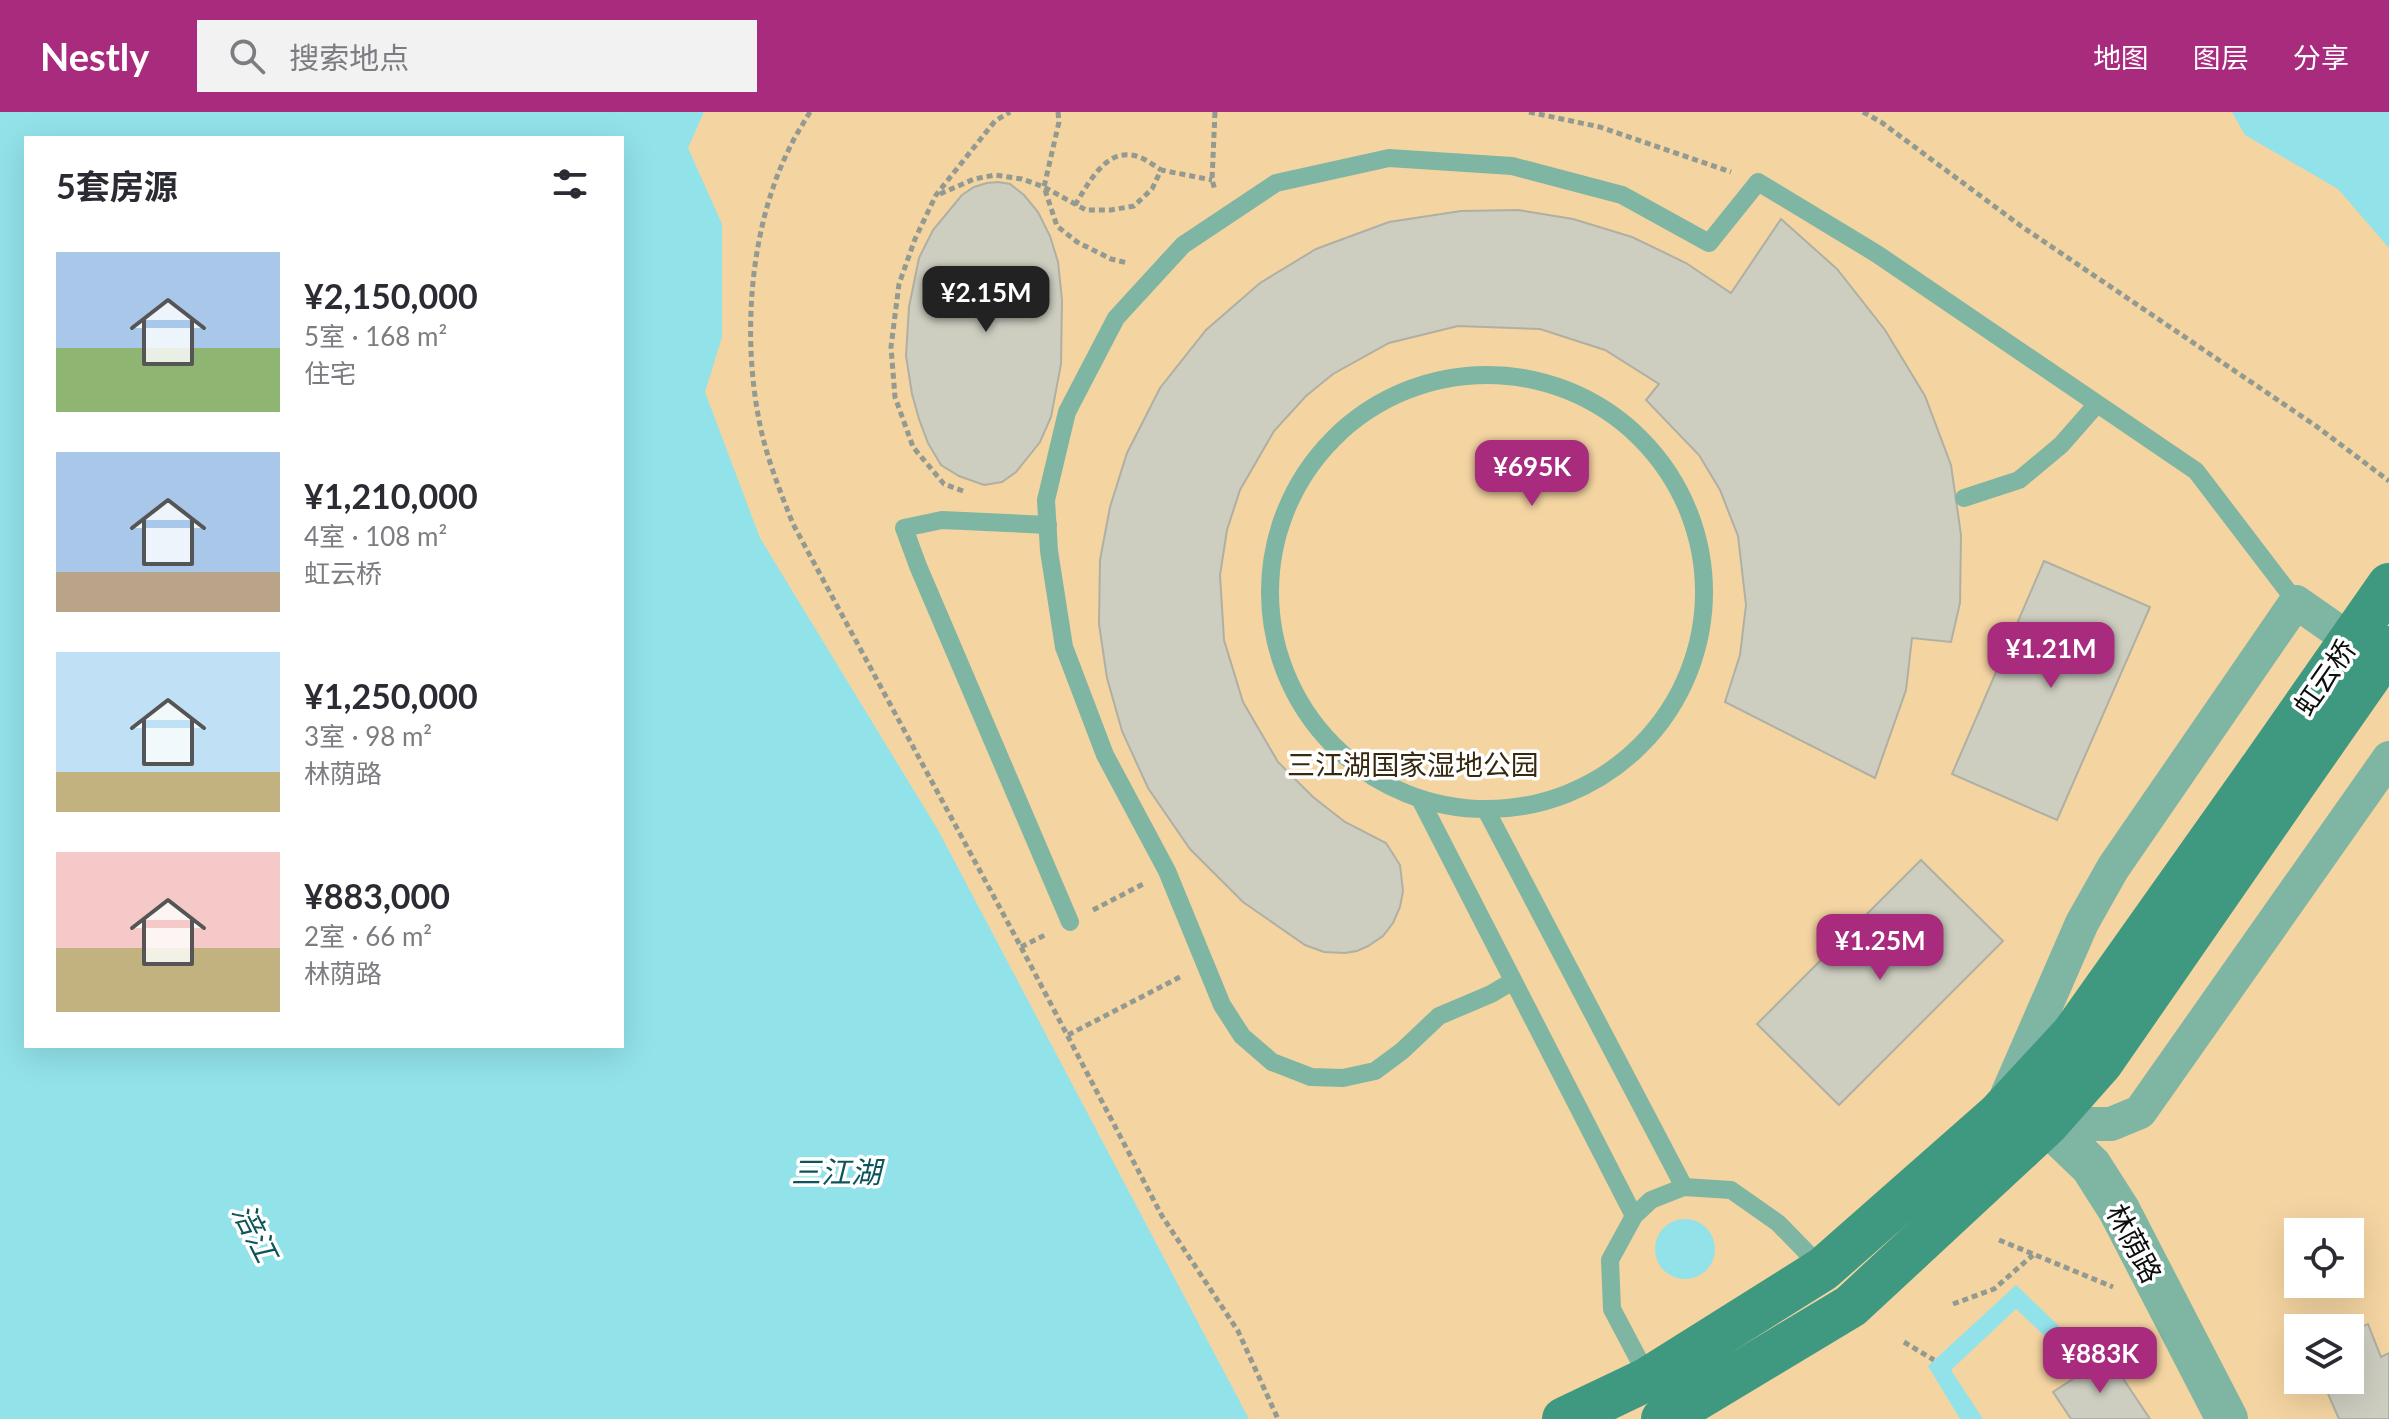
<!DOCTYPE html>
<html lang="zh">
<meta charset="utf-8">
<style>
:root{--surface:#fff;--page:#f2f2f3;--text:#2b2b33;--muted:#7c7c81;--accent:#a82b7d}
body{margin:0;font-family:Lato,"Noto Sans SC",sans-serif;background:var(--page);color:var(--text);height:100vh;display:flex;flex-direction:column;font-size:30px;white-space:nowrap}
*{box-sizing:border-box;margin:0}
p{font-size:26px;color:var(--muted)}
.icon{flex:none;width:44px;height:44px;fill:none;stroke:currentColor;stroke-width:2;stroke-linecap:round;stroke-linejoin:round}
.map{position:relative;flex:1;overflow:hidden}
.panel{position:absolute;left:24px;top:24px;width:600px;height:912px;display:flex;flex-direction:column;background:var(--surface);border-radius:0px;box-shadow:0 8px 32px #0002}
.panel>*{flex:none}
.controls{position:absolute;left:2284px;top:1106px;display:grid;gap:16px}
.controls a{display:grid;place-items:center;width:80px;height:80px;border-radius:0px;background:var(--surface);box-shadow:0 8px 32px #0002;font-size:40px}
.price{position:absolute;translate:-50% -68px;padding:0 18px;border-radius:16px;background:var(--accent);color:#fff;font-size:26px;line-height:52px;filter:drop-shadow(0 2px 4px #0008)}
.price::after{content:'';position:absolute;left:50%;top:48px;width:24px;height:18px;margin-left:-12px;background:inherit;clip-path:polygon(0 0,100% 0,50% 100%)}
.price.selected{background:#222;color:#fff}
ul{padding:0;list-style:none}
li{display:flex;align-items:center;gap:24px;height:200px;padding:0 32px}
li span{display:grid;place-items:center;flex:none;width:224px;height:160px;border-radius:0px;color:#555}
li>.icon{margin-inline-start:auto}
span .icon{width:96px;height:96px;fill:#fffc;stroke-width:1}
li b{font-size:34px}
h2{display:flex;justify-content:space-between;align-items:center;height:96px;padding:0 32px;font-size:34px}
header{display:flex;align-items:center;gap:48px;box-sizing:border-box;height:112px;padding:0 40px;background:var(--accent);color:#fff}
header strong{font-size:38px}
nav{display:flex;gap:44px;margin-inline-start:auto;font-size:28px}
.search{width:560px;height:72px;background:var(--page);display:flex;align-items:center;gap:20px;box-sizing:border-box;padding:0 28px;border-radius:0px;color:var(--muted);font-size:30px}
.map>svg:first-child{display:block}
</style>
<header>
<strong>Nestly</strong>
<div class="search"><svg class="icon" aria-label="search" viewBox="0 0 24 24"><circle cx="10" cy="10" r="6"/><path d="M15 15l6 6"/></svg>搜索地点</div>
<nav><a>地图</a><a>图层</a><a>分享</a></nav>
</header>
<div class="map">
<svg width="2389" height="1307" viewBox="0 0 2389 1307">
<rect width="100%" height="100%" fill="#e4eee3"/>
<path fill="#f4d4a1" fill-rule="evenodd" d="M0 0H2389V1307H0ZM26 26H622V934H26ZM2298 1120H2350V1172H2298ZM2298 1216H2350V1268H2298Z"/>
<g fill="#92e2ea" fill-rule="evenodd">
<path d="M0 0H704L688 36 722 112V225L705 280 760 426 938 718 1249 1307H0ZM622 26V934H26V26Z"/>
<polygon points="2232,0 2389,0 2389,136 2338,77 2245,23"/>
<circle cx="1685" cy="1137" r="30"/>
<polygon points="2016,1173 2060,1215 2049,1228 2016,1197 1951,1258 1983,1307 1960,1307 1928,1254"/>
</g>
<g fill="#cdcec0" stroke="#afb0a3" stroke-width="2">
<polygon points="998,70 1010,72 1024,83 1038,100 1050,124 1058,150 1062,188 1061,252 1051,305 1040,330 1016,360 1002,370 984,373 959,364 941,353 928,331 919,307 912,282 906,244 909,195 919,146 933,118 962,83 974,75 987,71"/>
<polygon points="1518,98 1573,107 1632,125 1686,151 1731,181 1781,107 1837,157 1885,218 1925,284 1951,353 1961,423 1960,491 1951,530 1912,526 1906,578 1875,666 1725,590 1740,543 1746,493 1738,424 1720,378 1699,343 1646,288 1659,272 1605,238 1540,217 1458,214 1389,231 1333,262 1306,284 1274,319 1240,378 1227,418 1220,463 1224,528 1243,590 1278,650 1313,685 1345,710 1386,731 1400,753 1403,779 1400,795 1393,811 1383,824 1368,834 1357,839 1345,841 1324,840 1305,833 1243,790 1190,737 1148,676 1122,619 1107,566 1099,512 1100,448 1110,395 1127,341 1160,276 1206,218 1260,171 1316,137 1389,110 1461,99"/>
<polygon points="2044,449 2150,495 2057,708 1952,662"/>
<polygon points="1921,748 2003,829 1839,993 1757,912"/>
<polygon points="2368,1212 2381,1245 2389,1241 2389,1307 2339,1307 2322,1268 2350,1268 2350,1220"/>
<polygon points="2108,1244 2150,1307 2071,1307 2053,1280"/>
</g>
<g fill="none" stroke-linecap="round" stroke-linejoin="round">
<g stroke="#929a91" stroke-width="5" stroke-dasharray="6 4" stroke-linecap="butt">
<path d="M810 0C803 12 795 24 789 37 749 118 742 226 760 313 767 347 780 379 793 412L1021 835 1162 1104 1238 1219 1278 1307"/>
<polyline points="1058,0 1059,10 1044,75 1057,114 1077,130 1111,147 1128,151"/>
<polyline points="1215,0 1212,68 1215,78"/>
<polyline points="1529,0 1600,15 1731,60"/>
<polyline points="1863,0 1881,10 2021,114 2316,314 2389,369"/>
<polyline points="940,82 974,67 995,63 1022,67 1044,75 1086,98 1111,98 1134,94 1152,77 1161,58 1212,68"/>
<path d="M1075 93C1087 74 1104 39 1131 43 1142 44 1152 52 1161 58"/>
<polyline points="963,379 944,372 913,335 895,285 891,235 899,172 915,127 936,83 995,9 1010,0"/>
<polyline points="1093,798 1145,771"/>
<polyline points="1021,835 1045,823"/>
<polyline points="1068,923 1180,865"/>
<polyline points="1999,1128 2113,1175"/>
<polyline points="1953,1192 1994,1177 2033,1143"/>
<polyline points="1904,1230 1934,1248"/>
</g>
<g stroke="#7fb5a3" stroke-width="18">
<circle cx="1487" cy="480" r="217"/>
<polyline points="1964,386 2019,368 2061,333 2097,292"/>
<polyline points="1048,413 942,408 904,416 918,454 1070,810"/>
<polyline points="1420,687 1634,1104"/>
<polyline points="1486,698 1684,1075"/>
<polyline points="1513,869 1491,882 1439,904 1402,939 1375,959 1343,966 1311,965 1272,950 1242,924 1222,893 1167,759 1105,643 1064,535 1049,439 1046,388 1067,300 1116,206 1183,133 1276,71 1389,46 1512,54 1622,83 1709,131 1758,70 1877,142 2196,359 2296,490"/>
<polyline points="1650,1269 1612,1197 1610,1148 1634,1104 1651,1088 1684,1075 1731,1078 1778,1111 1822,1156"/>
</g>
<g stroke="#7fb5a3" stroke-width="34">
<polyline points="2007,983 2082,811 2113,756 2296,490 2369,541"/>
<polyline points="2047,1012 2111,1012 2140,1000 2389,646"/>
</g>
<polyline stroke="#7fb5a3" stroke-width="42" points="2047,1012 2091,1054 2119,1098 2227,1307"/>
<g stroke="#3f9981" stroke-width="44">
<polyline points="1564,1307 1648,1267 1823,1157 1999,1002 2073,922 2260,658"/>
<polyline points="1663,1307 1851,1194 2047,1012 2101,951 2290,678"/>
</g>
<g stroke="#3f9981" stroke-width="44">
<polyline points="2260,658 2389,473"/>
<polyline points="2290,678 2389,536"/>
</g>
</g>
<g text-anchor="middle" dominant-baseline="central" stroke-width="7" stroke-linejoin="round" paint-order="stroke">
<g font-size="28" fill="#0c0f0b" stroke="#fff">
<text transform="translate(2324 565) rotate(-55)">虹云桥</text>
<text transform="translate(2135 1131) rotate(62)">林荫路</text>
</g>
<g font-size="28" fill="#372910" stroke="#fff">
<text x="1413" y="652">三江湖国家湿地公园</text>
</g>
<g font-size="30" font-style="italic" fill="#0e555b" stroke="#fff">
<text x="836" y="1059">三江湖</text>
<text transform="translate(256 1120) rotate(63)">涪江</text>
</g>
</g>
</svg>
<div class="controls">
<a><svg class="icon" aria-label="locate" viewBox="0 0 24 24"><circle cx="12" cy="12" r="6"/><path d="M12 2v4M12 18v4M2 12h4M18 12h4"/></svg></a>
<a><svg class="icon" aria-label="layers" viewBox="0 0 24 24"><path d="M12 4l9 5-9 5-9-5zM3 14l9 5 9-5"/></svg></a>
</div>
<b class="price selected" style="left:986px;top:222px">¥2.15M</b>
<b class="price" style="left:1532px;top:396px">¥695K</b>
<b class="price" style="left:2051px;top:578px">¥1.21M</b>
<b class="price" style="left:1880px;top:870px">¥1.25M</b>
<b class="price" style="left:2100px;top:1283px">¥883K</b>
<section class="panel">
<h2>5套房源<svg class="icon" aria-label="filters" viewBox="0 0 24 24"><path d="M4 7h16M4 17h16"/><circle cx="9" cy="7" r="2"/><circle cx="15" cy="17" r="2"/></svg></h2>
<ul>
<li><span style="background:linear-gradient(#a9c7e8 60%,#8fb573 0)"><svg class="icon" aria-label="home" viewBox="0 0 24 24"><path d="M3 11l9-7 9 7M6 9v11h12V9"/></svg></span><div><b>¥2,150,000</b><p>5室 · 168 m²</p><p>住宅</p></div></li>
<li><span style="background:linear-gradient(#a9c7e8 75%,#b9a48a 0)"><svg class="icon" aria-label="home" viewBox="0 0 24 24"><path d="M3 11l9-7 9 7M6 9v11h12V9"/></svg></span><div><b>¥1,210,000</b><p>4室 · 108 m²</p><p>虹云桥</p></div></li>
<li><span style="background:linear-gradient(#bfe0f5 75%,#c2b280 0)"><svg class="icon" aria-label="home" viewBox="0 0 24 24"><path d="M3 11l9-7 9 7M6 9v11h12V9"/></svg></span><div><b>¥1,250,000</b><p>3室 · 98 m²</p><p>林荫路</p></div></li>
<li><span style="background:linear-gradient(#f6c9c9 60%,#c2b280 0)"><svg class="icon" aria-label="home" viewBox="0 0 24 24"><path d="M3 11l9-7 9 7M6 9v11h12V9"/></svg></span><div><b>¥883,000</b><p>2室 · 66 m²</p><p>林荫路</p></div></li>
</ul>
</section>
</div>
